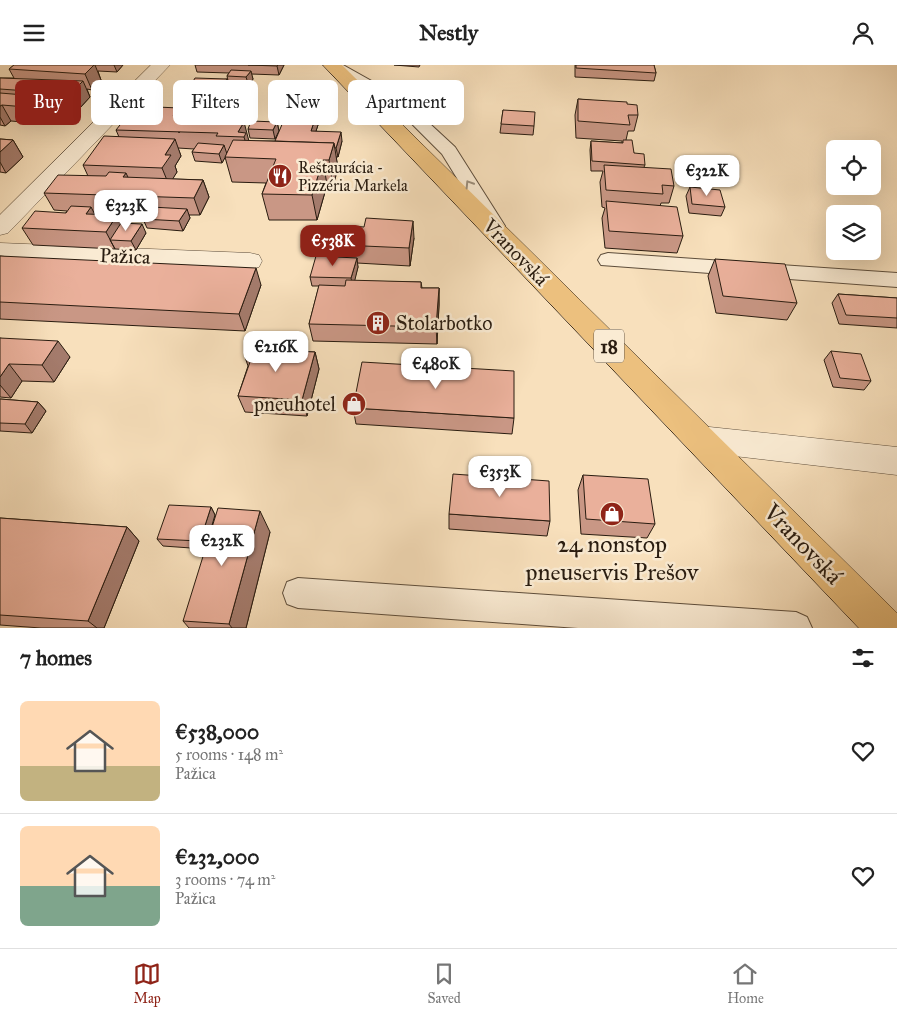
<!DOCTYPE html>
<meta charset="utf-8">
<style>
:root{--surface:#fff;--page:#f2f2f2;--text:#222;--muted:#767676;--line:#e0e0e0;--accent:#8f2418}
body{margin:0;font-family:"IM FELL Great Primer",serif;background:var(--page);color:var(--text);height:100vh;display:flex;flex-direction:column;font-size:19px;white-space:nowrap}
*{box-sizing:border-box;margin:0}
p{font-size:16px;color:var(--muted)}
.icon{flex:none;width:28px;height:28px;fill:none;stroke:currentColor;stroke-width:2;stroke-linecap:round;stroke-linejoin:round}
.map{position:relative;height:563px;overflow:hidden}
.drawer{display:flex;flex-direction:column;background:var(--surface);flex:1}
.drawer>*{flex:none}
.banner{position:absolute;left:15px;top:15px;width:500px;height:45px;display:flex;gap:10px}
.fabs{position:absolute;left:826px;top:75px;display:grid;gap:10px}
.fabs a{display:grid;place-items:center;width:55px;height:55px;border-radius:8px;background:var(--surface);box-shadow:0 5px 20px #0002;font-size:25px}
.price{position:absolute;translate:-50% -42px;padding:0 11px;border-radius:10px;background:#fff;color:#222;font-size:16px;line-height:32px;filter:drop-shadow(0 1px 2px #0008)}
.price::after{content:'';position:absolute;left:50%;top:30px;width:15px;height:11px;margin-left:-8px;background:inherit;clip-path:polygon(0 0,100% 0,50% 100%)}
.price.active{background:var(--accent);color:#fff}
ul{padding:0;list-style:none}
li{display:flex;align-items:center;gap:15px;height:125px;padding:0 20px}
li+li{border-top:1px solid var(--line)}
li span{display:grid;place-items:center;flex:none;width:140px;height:100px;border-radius:8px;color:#555}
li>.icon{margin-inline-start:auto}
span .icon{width:60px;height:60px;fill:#fffc;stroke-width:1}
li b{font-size:21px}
h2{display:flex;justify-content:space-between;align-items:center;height:60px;padding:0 20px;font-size:21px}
.chip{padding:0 18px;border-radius:8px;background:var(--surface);box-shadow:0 5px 20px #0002;font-size:18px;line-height:45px}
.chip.active{background:var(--accent);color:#fff}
header{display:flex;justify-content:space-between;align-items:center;height:65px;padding:0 20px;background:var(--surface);font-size:22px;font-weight:700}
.dock{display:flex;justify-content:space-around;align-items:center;height:70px;border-top:1px solid var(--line);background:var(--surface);font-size:14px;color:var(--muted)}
.dock a{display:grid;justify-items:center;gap:2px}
.dock .active{color:var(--accent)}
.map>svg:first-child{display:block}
</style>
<header><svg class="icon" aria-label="menu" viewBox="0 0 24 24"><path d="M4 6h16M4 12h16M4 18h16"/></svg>Nestly<svg class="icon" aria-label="person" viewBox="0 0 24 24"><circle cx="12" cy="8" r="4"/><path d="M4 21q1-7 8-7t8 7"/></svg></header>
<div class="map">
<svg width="897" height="563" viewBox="0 0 897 563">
<rect width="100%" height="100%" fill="#f8e0bc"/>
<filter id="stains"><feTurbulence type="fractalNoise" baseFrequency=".004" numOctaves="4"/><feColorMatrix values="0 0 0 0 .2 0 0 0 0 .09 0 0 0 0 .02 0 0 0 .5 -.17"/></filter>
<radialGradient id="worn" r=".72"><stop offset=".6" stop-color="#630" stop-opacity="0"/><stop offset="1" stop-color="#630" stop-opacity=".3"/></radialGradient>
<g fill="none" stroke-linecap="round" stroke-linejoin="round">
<g stroke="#5d4d3b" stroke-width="2">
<g id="lane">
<polygon points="326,0 343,0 402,33 455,82 505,161 503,165 496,167 489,165 442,89 392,39"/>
<polygon points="608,188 897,208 897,222 601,200 598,195 601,190"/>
<polygon points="298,513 796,547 807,552 812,563 578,563 298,543 287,539 283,528 287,517"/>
</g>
</g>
<g stroke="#5d4d3b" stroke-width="1">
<g id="street">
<polygon points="151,0 170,0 8,168 0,170 0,150"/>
<polygon points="0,178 250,188 259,190 262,196 259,202 250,204 0,194"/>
<polygon points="700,361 897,382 897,410 700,387 689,383 685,374 689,365"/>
</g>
</g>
<g stroke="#291c10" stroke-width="1">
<polygon id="primary" points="323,0 342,0 897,548 897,563 859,563"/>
</g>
<use href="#lane" fill="#faebd3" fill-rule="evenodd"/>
<use href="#street" fill="#faebd3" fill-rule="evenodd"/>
<use href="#primary" fill="#ecc07e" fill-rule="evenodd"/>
</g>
<g fill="#c99785" stroke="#291c10">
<polygon points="13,0 123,0 117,7 98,6 101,15 92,25 87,24 90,32 78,45 55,44 57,48 46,59 11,56 5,61 0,60 0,13 14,13 9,4 14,0"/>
<polygon points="195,0 284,0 279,10 251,9 253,14 249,21 229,20 227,11 229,8 197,7"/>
<polygon points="394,0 420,0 419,2"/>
<polygon points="575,0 654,0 656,8 654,16 575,12"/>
<polygon points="227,14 229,23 220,39 178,38 175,29 191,20"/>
<polygon points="578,34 627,39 638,50 634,66 628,66 626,75 634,88 645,100 644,102 674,121 669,138 661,138 660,141 683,171 677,188 605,183 602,153 605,143 602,142 600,117 603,106 591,106 590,85 591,76 622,78 622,76 576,73 575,50"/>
<polygon points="179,43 182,52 199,52 200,55 248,73 248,76 275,76 316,51 318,60 316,66 342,76 338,92 336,92 338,103 333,121 327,120 317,155 269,155 262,129 266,118 232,117 225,92 222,98 195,96 192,87 194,84 178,83 181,91 175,101 177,107 172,114 203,115 209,132 200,150 189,150 190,153 183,166 147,163 143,154 147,148 94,147 95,149 121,158 146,168 136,185 33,180 22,163 66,148 67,146 54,145 44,128 88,111 83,100 119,72 116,65"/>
<polygon points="503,45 534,61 533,70 500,68"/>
<polygon points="277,57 279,66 275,74 250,73 248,64"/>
<polygon points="0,74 13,75 23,92 6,108 0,107"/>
<polygon points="690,122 725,142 721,151 689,148 686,131"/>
<polygon points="414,173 410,201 357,198 358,202 354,216 421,217 422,223 439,223 439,240 437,279 313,276 309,259 319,221 312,221 310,212 321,191 319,179"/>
<polygon points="0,191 261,220 245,266 0,254"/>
<polygon points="715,194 797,238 787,255 716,248 708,211"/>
<polygon points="838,229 897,233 897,263 839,259 832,238"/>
<polygon points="0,273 70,292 54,317 22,316 11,333 0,332"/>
<polygon points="272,285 315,287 319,304 307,351 245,347 238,331 248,301 245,292"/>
<polygon points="831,286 871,316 864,325 833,322 824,295"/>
<polygon points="0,334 38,337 46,346 32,368 0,366"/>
<polygon points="353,343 514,353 512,369 356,359"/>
<polygon points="583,410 655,459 647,473 581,469 578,425"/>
<polygon points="211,442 215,450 205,484 163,481 157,474"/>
<polygon points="449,449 550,456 547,471 449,464"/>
<polygon points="0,453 127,462 139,476 104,563 41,563 0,560"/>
<polygon points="270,467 246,563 189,563 183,556"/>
</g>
<g fill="#a47b6c" stroke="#291c10">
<polygon points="94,0 95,0 101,15 92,25 85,9"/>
<polygon points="114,0 123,0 117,7"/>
<polygon points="278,0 284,0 279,10 277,1"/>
<polygon points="251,6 253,14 249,21 246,12"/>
<polygon points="227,14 229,23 220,39 217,30"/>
<polygon points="83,16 90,32 78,45 70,29"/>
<polygon points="49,32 57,48 46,59 38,43"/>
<polygon points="2,40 11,56 5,61 0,52 0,41"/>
<polygon points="179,43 184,59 179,68 173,51"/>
<polygon points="316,51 318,60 313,75 311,66"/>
<polygon points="244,57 251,84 249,89 244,72 238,67"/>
<polygon points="277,57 279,66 275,74 273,65"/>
<polygon points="341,67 342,76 338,92 336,83"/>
<polygon points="175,74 181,91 175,101 177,107 169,120 162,103 165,90"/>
<polygon points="13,75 23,92 6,108 0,97 0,87"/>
<polygon points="334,78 338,103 333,121 329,95"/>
<polygon points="224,80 227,89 222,98 219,89"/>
<polygon points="323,95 327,120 317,155 312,130"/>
<polygon points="126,108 134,125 123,112"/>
<polygon points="203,115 209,132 200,150 194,133"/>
<polygon points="91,142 100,159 86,149"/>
<polygon points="187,144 190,153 183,166 179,156"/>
<polygon points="117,150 126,167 110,175 115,184 106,167"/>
<polygon points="413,156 414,173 410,201 409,183"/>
<polygon points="142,159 146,168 136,185 131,176"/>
<polygon points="357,193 358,202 353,223 351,213"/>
<polygon points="256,203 261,220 245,266 239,249"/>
<polygon points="439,223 439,240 437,279 436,262"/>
<polygon points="58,276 70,292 54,317 42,300"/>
<polygon points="315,287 319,304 307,351 302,335"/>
<polygon points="9,299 22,316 11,333 0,320 0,312"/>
<polygon points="38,337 46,346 32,368 25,359"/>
<polygon points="211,442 215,450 205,484 200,476"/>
<polygon points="260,446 270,467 246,563 232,563 229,559"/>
<polygon points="127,462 139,476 104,563 97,563 88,556"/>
</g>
<g fill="#eab09b" stroke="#291c10">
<polygon points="14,0 94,0 85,9 9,4"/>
<polygon points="248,0 278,0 277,1"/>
<polygon points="576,0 654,0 656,8 576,3"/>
<polygon points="231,5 251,6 246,12 227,11"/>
<polygon points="0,13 83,16 70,29 0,24"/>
<polygon points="195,13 227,14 217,30 175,29 181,20 191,20"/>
<polygon points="0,28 49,32 38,43 2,40 0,41"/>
<polygon points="578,34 627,37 627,39 637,40 638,50 628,50 630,60 578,56"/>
<polygon points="135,41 179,43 173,51 199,52 197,55 244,57 238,67 246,68 244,72 216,71 218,68 116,65"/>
<polygon points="503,45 535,47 534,61 501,59"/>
<polygon points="286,50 316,51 311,66 341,67 336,83 335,83 334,78 275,76"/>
<polygon points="251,56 277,57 273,65 248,64"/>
<polygon points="104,71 175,74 165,90 171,90 162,103 83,100"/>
<polygon points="0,74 13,75 0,87"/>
<polygon points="233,75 334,78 329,95 323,95 312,130 262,129 276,94 225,92"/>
<polygon points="623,75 632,75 634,88 644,89 645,100 592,96 591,76 623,78"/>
<polygon points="198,78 224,80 219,89 192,87"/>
<polygon points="604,100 671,104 674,121 662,120 663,129 606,125"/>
<polygon points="109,107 126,108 123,112 203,115 194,133 44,128 58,110 106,111"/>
<polygon points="690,122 720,125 725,142 692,139"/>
<polygon points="606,136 677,142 683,171 609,166"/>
<polygon points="71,141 91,142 86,149 117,150 106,167 22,163 35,146 66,148"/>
<polygon points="151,142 187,144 179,156 143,154"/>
<polygon points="366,153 413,156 409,183 319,179 322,168 348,170 351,161 364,162"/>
<polygon points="121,158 142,159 131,176 110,175"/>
<polygon points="0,191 256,203 239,249 0,237"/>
<polygon points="316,191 357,193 351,213 310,212"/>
<polygon points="715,194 785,199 797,238 723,231"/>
<polygon points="346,215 421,217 421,223 439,223 436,262 309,259 319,220 345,221"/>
<polygon points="838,229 897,233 897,253 846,250"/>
<polygon points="0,273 58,276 42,300 9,299 0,312"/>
<polygon points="257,279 267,279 272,285 315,287 302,335 238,331 250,297 245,292 248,284"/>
<polygon points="831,286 861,289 871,316 840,313"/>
<polygon points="362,297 514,306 514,353 353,343"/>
<polygon points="0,334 38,337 25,359 0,358"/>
<polygon points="453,409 549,416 550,456 449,449"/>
<polygon points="583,410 648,414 655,459 586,454"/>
<polygon points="169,440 211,442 200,476 157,474"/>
<polygon points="218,443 260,446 229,559 183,556"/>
<polygon points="0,453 127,462 88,556 0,550"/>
</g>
<defs><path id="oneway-chevron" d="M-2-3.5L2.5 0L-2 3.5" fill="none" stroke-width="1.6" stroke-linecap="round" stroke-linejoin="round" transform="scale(1.25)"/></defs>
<use stroke="#9c8e7b" href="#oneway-chevron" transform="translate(469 119) rotate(-122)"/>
<defs>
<g id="restaurant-disc" transform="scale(1.25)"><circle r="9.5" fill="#8f2418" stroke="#faebd3"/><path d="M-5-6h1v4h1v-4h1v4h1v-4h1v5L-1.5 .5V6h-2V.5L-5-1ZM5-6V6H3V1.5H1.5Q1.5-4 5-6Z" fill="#fff"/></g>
<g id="building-disc" transform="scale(1.25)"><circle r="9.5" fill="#8f2418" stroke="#faebd3"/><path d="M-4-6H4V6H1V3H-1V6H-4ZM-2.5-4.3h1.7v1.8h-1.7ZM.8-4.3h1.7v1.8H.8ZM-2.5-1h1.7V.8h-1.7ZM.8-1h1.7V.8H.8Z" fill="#fff"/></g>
<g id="shop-disc" transform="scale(1.25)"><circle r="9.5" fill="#8f2418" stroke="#faebd3"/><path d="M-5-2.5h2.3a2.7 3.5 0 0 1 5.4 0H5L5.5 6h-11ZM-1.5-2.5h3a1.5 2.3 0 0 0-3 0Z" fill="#fff"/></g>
</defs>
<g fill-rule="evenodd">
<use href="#restaurant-disc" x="280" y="111"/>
<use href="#building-disc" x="378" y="258"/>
<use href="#shop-disc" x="354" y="339"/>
<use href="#shop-disc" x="612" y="449"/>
</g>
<g text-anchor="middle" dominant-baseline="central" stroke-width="5" stroke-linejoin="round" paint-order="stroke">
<g font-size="16" fill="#291c10" stroke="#faebd3" text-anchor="start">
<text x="298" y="102">Reštaurácia -<tspan x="298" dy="18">Pizzéria Markela</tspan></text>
</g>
<rect fill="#faebd3" stroke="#685a4a" stroke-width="1" x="594" y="264.5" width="30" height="33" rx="4"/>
<g font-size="19" font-weight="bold" fill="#291c10">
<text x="609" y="281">18</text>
</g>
<g font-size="20" fill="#291c10" stroke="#faebd3">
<text transform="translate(516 187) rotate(46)">Vranovská</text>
<text transform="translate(125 191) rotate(2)">Pažica</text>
</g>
<g font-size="20" fill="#291c10" stroke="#faebd3" text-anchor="start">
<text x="396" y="258">Stolarbotko</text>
<text x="336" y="339" text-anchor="end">pneuhotel</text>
</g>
<g font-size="24" fill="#291c10" stroke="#faebd3">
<text x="612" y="479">24 nonstop<tspan x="612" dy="28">pneuservis Prešov</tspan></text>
</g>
<g font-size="24" fill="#291c10" stroke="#faebd3">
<text transform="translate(803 479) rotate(46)">Vranovská</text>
</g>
</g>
<rect width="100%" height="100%" filter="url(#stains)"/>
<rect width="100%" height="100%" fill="url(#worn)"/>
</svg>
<div class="fabs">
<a><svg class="icon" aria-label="locate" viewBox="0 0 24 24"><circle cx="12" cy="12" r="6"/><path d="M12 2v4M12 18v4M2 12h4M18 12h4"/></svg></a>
<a><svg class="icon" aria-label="layers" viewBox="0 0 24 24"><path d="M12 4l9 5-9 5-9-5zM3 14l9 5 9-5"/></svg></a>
</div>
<b class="price" style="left:707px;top:132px">€322K</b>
<b class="price" style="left:126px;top:167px">€323K</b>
<b class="price active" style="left:333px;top:202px">€538K</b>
<b class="price" style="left:276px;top:308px">€216K</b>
<b class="price" style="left:436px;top:325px">€480K</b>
<b class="price" style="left:500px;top:433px">€353K</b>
<b class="price" style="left:222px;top:502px">€232K</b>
<div class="banner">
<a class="chip active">Buy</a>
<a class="chip">Rent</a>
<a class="chip">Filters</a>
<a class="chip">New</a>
<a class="chip">Apartment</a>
</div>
</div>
<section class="drawer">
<h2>7 homes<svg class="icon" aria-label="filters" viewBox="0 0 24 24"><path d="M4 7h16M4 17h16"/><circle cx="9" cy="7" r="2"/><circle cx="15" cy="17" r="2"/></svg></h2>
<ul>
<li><span style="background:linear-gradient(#ffd9b3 65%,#c2b280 0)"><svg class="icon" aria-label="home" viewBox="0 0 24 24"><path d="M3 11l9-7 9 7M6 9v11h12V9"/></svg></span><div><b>€538,000</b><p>5 rooms · 148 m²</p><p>Pažica</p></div><svg class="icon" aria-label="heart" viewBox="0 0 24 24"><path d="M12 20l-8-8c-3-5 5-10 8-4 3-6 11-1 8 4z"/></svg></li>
<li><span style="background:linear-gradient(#ffd9b3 60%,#7fa58c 0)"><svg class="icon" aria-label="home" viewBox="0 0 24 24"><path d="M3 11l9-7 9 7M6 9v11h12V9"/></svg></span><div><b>€232,000</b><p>3 rooms · 74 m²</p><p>Pažica</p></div><svg class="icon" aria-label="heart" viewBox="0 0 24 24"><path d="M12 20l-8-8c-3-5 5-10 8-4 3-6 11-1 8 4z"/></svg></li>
</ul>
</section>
<nav class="dock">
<a class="active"><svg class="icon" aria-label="map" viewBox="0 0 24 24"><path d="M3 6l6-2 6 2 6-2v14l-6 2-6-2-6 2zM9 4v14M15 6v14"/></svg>Map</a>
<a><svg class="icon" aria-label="saved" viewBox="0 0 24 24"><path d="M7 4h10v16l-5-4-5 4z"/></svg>Saved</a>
<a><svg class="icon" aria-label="home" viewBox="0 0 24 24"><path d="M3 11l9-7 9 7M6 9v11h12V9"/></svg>Home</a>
</nav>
